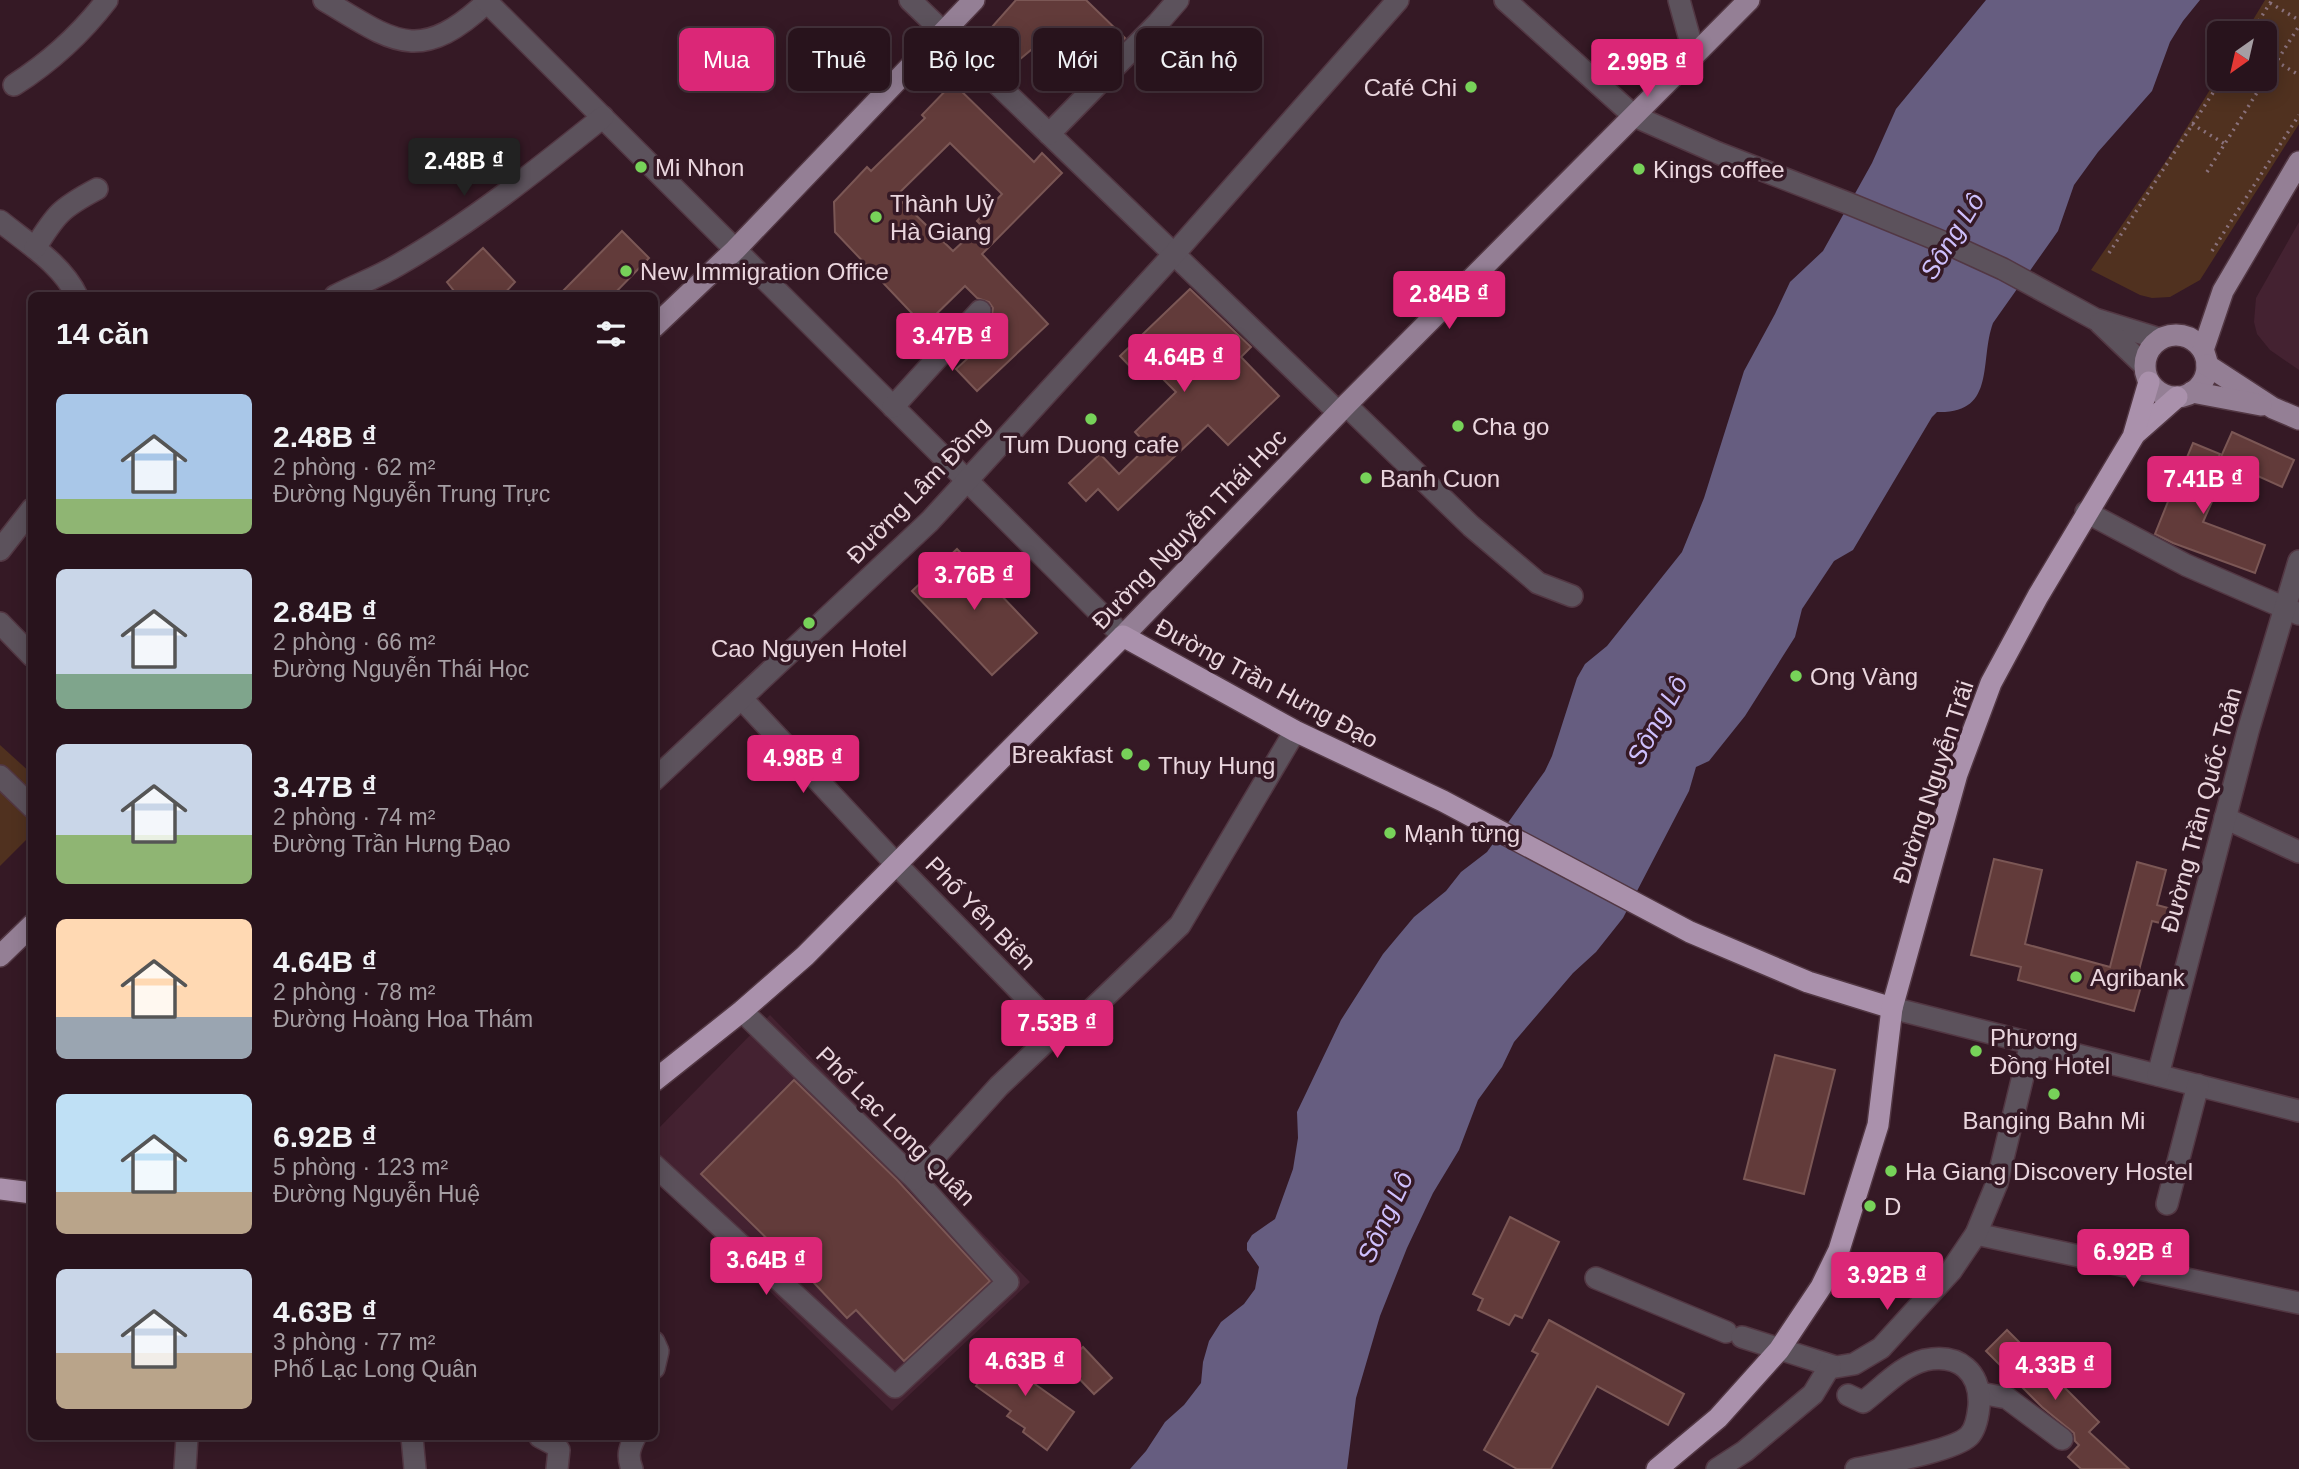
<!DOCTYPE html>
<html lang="vi">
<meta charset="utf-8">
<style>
:root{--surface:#28131c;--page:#342029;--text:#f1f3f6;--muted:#a59ea3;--line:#44323b;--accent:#db2777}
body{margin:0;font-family:Helvetica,sans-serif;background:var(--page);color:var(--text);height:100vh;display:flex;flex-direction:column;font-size:26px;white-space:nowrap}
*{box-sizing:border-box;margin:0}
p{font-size:23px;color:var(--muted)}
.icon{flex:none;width:38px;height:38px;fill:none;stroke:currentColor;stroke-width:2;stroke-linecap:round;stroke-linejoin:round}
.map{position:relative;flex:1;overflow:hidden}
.panel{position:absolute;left:28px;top:292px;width:630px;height:1148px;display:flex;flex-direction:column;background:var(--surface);border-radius:10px;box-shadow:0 4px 18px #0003,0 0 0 2px var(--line)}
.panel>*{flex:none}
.guide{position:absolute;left:679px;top:28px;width:665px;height:63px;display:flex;gap:14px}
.needle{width:46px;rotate:214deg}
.controls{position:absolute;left:2207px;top:21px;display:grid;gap:14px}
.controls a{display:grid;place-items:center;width:70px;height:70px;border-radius:10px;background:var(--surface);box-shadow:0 4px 18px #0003,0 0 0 2px var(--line);font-size:35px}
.price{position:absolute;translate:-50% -60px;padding:0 16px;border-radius:7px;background:var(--accent);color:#fff;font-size:23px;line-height:46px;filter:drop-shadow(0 2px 4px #0008)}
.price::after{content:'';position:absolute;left:50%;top:42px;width:21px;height:16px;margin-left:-10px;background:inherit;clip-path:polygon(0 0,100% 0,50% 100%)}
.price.on{background:#222;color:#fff}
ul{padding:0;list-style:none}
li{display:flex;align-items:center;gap:21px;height:175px;padding:0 28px}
li span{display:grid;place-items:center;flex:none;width:196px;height:140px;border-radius:10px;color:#555}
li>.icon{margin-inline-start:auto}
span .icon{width:84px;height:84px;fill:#fffc;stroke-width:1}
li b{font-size:30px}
h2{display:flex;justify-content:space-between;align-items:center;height:84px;padding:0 28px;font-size:30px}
.chip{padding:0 24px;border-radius:10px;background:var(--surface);box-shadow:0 4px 18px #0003,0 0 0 2px var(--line);font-size:24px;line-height:63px}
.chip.on{background:var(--accent);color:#fff}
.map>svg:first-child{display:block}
</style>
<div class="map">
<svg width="2299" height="1469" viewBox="0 0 2299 1469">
<rect width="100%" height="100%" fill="#351925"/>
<g fill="#442231">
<polygon points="2299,222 2299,370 2270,350 2257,334 2254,322 2256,298"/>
<polygon points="770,1015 1030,1282 892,1411 655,1179 654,1133"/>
</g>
<g fill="#50311f">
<polygon points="2265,0 2299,0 2299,124 2200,280 2170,297 2152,298 2140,295 2091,270 2168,158 2219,75 2219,79 2264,79 2264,33 2245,33"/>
<polygon points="0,745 32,774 31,835 0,866"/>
</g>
<path fill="#665d80" d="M1986 0H2200L2183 21 2170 42 2152 91 2098 152 2074 185 2058 231 1993 323C1979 361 1997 414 1937 412L1932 417 1853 550 1834 561 1802 609 1795 637 1745 716 1709 761 1696 767 1689 791 1623 918 1596 952 1573 973 1514 1042 1502 1067 1478 1100 1459 1150 1433 1193 1407 1248 1380 1316 1356 1398 1347 1469H1130L1146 1451 1165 1422 1184 1405 1201 1383 1203 1362 1209 1341 1221 1322 1244 1304 1255 1289 1259 1267 1247 1250V1243L1252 1235 1275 1219 1293 1169 1298 1138 1297 1112 1341 1020 1383 954 1414 917 1446 891 1461 872 1487 852 1545 771 1552 756 1577 678 1585 664 1607 646 1682 552 1704 498 1744 371 1775 314 1790 282 1823 251 1872 163 1896 109Z"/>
<g fill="#623b3a" stroke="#7b5755" stroke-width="2" fill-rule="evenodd">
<polygon points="1016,0 1086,0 1125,38 1091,73 1057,41 1031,50 1013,65 984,36"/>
<path d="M953 83 1034 162 1042 153 1062 173 982 254 1048 324 977 391 956 369 1003 326 992 315 993 308 989 302 977 298 965 286 924 326 835 232 834 202 867 167 871 171 925 118 922 115ZM950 143 1002 194 977 221 981 225 953 251 896 196Z"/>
<polygon points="622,231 649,258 612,296 558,296"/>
<polygon points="483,248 515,282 502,296 458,296 447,282"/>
<polygon points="1190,289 1251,347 1241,357 1279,396 1228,445 1208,425 1118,510 1098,489 1086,501 1069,483 1100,454 1119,474 1148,446 1135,432 1176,392 1152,368 1141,378 1120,356"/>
<polygon points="2232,432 2294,460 2282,487 2220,459"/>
<polygon points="2193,443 2220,454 2204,493 2214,497 2203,522 2265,545 2255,573 2173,543 2155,534 2169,499 2166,498 2174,477 2178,479"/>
<polygon points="957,549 1037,633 992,675 912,591"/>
<polygon points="1994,859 2042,870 2025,944 2110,967 2137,862 2166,870 2157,905 2168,908 2164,924 2152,921 2138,974 2144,976 2134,1011 2018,980 2021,967 1971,955"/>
<polygon points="1775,1055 1835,1070 1804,1194 1744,1179"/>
<polygon points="794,1080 897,1180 990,1281 904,1361 856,1310 847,1318 800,1268 799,1270 701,1174"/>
<polygon points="1510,1217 1559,1242 1522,1318 1515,1315 1509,1325 1478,1310 1483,1299 1473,1294"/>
<polygon points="1549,1320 1684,1394 1668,1425 1597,1386 1551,1469 1517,1469 1484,1450 1538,1354 1532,1351"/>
<polygon points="2007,1330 2099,1422 2089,1432 2129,1469 2081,1469 2068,1457 2079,1445 2075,1441 2074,1433 2042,1407 1986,1351"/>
<polygon points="1006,1345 1026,1359 1020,1367 1035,1378 1032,1382 1074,1412 1047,1450 1023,1432 1025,1428 1007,1416 1011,1411 976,1386"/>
<polygon points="1083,1347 1112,1378 1094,1394 1065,1364"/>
</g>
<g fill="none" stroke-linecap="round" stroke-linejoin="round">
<g stroke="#523743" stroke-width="24">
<g id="minor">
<path d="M324 0C393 41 418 66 487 2"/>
<polyline points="485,0 1123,636"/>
<polyline points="910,0 1338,412"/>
<polyline points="1505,0 1634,116 1718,153 1850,204 1955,247 2003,269 2095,319 2160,339"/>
<polyline points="1679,0 1694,54"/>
<path d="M14 85C50 62 81 34 107 0"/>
<polyline points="1049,134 1158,23 1178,0"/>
<path d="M0 221C27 243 62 264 77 296"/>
<path d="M35 248C56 214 61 208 97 189"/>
<path d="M335 296C356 285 378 277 398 265 471 223 537 170 603 117"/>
<polyline points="2100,323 2145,366"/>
<polyline points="1346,405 1471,526 1538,583 1572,596"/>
<polyline points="893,407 980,311"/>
<polyline points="2086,512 2186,565 2299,614"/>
<polyline points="0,550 32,509"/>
<polyline points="0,623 32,656"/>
<polyline points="742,699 896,864 1058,1030"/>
<polyline points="0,776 32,807"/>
<polyline points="654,780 930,521 1174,254 1398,0"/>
<polyline points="2225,818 2299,852"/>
<polyline points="1892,1008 2299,1111"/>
<polyline points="2158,1075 2248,731 2299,561"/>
<polyline points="654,1165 895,1387 1008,1282 915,1179 742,1011"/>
<polyline points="915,1179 999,1086 1058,1030 1087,1014 1180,925 1295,731"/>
<polyline points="2167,1204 2198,1085"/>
<polyline points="1976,1234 2299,1303"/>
<polyline points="1596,1278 1726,1332"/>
<polyline points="1742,1337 1836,1367 1854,1364 1881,1348 1951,1271 1976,1234 1997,1183 2031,1043"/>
<polyline points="654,1342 658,1351 654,1368"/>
<polyline points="1980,1393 2007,1398 2062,1439"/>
<path d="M1848 1395 1863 1402C1882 1388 1901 1366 1925 1360 1959 1353 1981 1372 1979 1406 1978 1416 1976 1429 1969 1436 1954 1451 1879 1464 1856 1469"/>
<polyline points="412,1437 415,1469"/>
<polyline points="540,1437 555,1445 559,1450 557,1469"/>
<polyline points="185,1469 187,1437"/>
<path d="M632 1469C627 1456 629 1449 635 1437"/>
<polyline points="1717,1469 1745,1451 1813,1394 1830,1366"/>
</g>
</g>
<g stroke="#523743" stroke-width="24">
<g id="major">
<polyline points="654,327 735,250 974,0"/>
<circle cx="2176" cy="366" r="31"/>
<polyline points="2203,350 2223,291 2299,162"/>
<polyline points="2207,365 2273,408 2299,419"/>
<polyline points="2192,392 2261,405"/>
<polyline points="1123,636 1346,405 1749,0"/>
<polyline points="0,956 32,925"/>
</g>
</g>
<g stroke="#523743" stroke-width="24">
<g id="highway">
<polyline points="2134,435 2177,397"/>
<polyline points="654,1081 742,1011 805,956 1123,636 1295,731 1443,801 1690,932 1808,982 1892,1008"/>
<polyline points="0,1189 32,1193"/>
<polyline points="1657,1469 1718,1418 1779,1350 1821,1287 1839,1250 1878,1125 1892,1008 1957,774 1991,683 2038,596 2133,437 2149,382"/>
</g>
</g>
<g stroke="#8a727c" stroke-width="3.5" stroke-dasharray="2 5" stroke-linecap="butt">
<polyline points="2270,3 2299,20"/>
<polyline points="2251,33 2272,0"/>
<polyline points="2264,54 2299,75"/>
<polyline points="2192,124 2225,144"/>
<polyline points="2207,172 2299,26"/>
<polyline points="2212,251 2299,115"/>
<polyline points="2109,253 2222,79"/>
</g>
<use href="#minor" stroke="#5c525c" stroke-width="21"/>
<use href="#major" stroke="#947f95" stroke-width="21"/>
<use href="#highway" stroke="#aa91ac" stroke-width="21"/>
</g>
<g fill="#77d259" stroke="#351925" stroke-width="2.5">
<circle cx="1471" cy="87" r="7"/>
<circle cx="641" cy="167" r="7"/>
<circle cx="1639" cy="169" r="7"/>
<circle cx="876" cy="217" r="7"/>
<circle cx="626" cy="271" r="7"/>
<circle cx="1091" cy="419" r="7"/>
<circle cx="1458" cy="426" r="7"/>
<circle cx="1366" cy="478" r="7"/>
<circle cx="809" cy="623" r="7"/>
<circle cx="1796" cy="676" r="7"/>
<circle cx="1127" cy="754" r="7"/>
<circle cx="1144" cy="765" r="7"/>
<circle cx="1390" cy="833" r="7"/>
<circle cx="2076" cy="977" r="7"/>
<circle cx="1976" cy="1051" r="7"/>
<circle cx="2054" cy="1094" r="7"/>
<circle cx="1891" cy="1171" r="7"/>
<circle cx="1870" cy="1206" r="7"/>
</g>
<g text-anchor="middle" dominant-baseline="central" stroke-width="7" stroke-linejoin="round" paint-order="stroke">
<g font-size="24" fill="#ead6de" stroke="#351925" text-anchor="start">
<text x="1457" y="87" text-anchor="end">Café Chi</text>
<text x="655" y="167">Mi Nhon</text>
<text x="1653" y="169">Kings coffee</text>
<text x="890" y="203">Thành Uỷ<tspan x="890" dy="28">Hà Giang</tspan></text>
<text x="640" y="271">New Immigration Office</text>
<text x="1472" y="426">Cha go</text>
<text x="1091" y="444" text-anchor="middle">Tum Duong cafe</text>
<text x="1380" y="478">Banh Cuon</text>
<text x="809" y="648" text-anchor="middle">Cao Nguyen Hotel</text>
<text x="1810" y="676">Ong Vàng</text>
<text x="1113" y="754" text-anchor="end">Breakfast</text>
<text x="1158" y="765">Thuy Hung</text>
<text x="1404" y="833">Mạnh từng</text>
<text x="2090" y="977">Agribank</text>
<text x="1990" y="1037">Phương<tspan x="1990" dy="28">Đồng Hotel</tspan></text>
<text x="2054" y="1120" text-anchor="middle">Banging Bahn Mi</text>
<text x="1905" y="1171">Ha Giang Discovery Hostel</text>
<text x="1884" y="1206">D</text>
</g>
<g font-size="24" fill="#ead6de" stroke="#351925">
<text transform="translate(918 490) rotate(-46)">Đường Lâm Đồng</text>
<text transform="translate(1189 529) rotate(-46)">Đường Nguyễn Thái Học</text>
<text transform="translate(1267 683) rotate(28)">Đường Trần Hưng Đạo</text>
<text transform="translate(1933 782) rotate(-72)">Đường Nguyễn Trãi</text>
<text transform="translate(2201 810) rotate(-75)">Đường Trần Quốc Toản</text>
<text transform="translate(981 913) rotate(46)">Phố Yên Biên</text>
<text transform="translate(896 1126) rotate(45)">Phố Lạc Long Quân</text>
</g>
<g font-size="26" font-style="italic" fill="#cebffc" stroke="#351925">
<text transform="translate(1952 236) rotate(-58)">Sông Lô</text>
<text transform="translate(1657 720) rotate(-61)">Sông Lô</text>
<text transform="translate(1385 1217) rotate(-65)">Sông Lô</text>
</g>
</g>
</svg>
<div class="controls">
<a><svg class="needle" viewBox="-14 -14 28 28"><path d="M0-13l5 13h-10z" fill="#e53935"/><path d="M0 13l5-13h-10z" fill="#a59ea3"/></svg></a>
</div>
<b class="price" style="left:1647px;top:99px">2.99B ₫</b>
<b class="price on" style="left:464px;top:198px">2.48B ₫</b>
<b class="price" style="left:1449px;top:331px">2.84B ₫</b>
<b class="price" style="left:952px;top:373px">3.47B ₫</b>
<b class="price" style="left:1184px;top:394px">4.64B ₫</b>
<b class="price" style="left:2203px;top:516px">7.41B ₫</b>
<b class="price" style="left:974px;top:612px">3.76B ₫</b>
<b class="price" style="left:803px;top:795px">4.98B ₫</b>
<b class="price" style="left:1057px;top:1060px">7.53B ₫</b>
<b class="price" style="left:2133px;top:1289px">6.92B ₫</b>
<b class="price" style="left:766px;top:1297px">3.64B ₫</b>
<b class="price" style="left:1887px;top:1312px">3.92B ₫</b>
<b class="price" style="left:1025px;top:1398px">4.63B ₫</b>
<b class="price" style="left:2055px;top:1402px">4.33B ₫</b>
<div class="guide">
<a class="chip on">Mua</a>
<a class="chip">Thuê</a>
<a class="chip">Bộ lọc</a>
<a class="chip">Mới</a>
<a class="chip">Căn hộ</a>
</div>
<section class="panel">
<h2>14 căn<svg class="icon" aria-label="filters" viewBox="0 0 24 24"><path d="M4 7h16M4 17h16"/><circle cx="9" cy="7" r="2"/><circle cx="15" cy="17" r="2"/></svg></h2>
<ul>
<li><span style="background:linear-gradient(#a9c7e8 75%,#8fb573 0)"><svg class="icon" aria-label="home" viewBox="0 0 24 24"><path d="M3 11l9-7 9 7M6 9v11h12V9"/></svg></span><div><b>2.48B ₫</b><p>2 phòng · 62 m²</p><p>Đường Nguyễn Trung Trực</p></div></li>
<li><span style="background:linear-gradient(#c9d6e8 75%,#7fa58c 0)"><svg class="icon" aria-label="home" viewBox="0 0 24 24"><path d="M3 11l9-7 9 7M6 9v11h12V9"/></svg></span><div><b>2.84B ₫</b><p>2 phòng · 66 m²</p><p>Đường Nguyễn Thái Học</p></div></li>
<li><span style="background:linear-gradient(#c9d6e8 65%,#8fb573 0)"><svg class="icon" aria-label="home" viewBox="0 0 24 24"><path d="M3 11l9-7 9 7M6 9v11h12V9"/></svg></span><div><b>3.47B ₫</b><p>2 phòng · 74 m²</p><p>Đường Trần Hưng Đạo</p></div></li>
<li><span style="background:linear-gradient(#ffd9b3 70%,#9aa5b1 0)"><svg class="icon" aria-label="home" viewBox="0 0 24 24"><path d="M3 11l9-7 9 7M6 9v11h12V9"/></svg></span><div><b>4.64B ₫</b><p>2 phòng · 78 m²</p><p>Đường Hoàng Hoa Thám</p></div></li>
<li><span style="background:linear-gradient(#bfe0f5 70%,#b9a48a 0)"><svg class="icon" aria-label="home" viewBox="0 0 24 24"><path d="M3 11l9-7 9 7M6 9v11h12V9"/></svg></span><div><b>6.92B ₫</b><p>5 phòng · 123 m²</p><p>Đường Nguyễn Huệ</p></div></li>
<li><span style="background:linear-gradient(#c9d6e8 60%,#b9a48a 0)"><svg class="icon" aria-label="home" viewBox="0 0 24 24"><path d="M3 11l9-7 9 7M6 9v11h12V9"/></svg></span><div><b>4.63B ₫</b><p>3 phòng · 77 m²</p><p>Phố Lạc Long Quân</p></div></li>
</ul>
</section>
</div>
